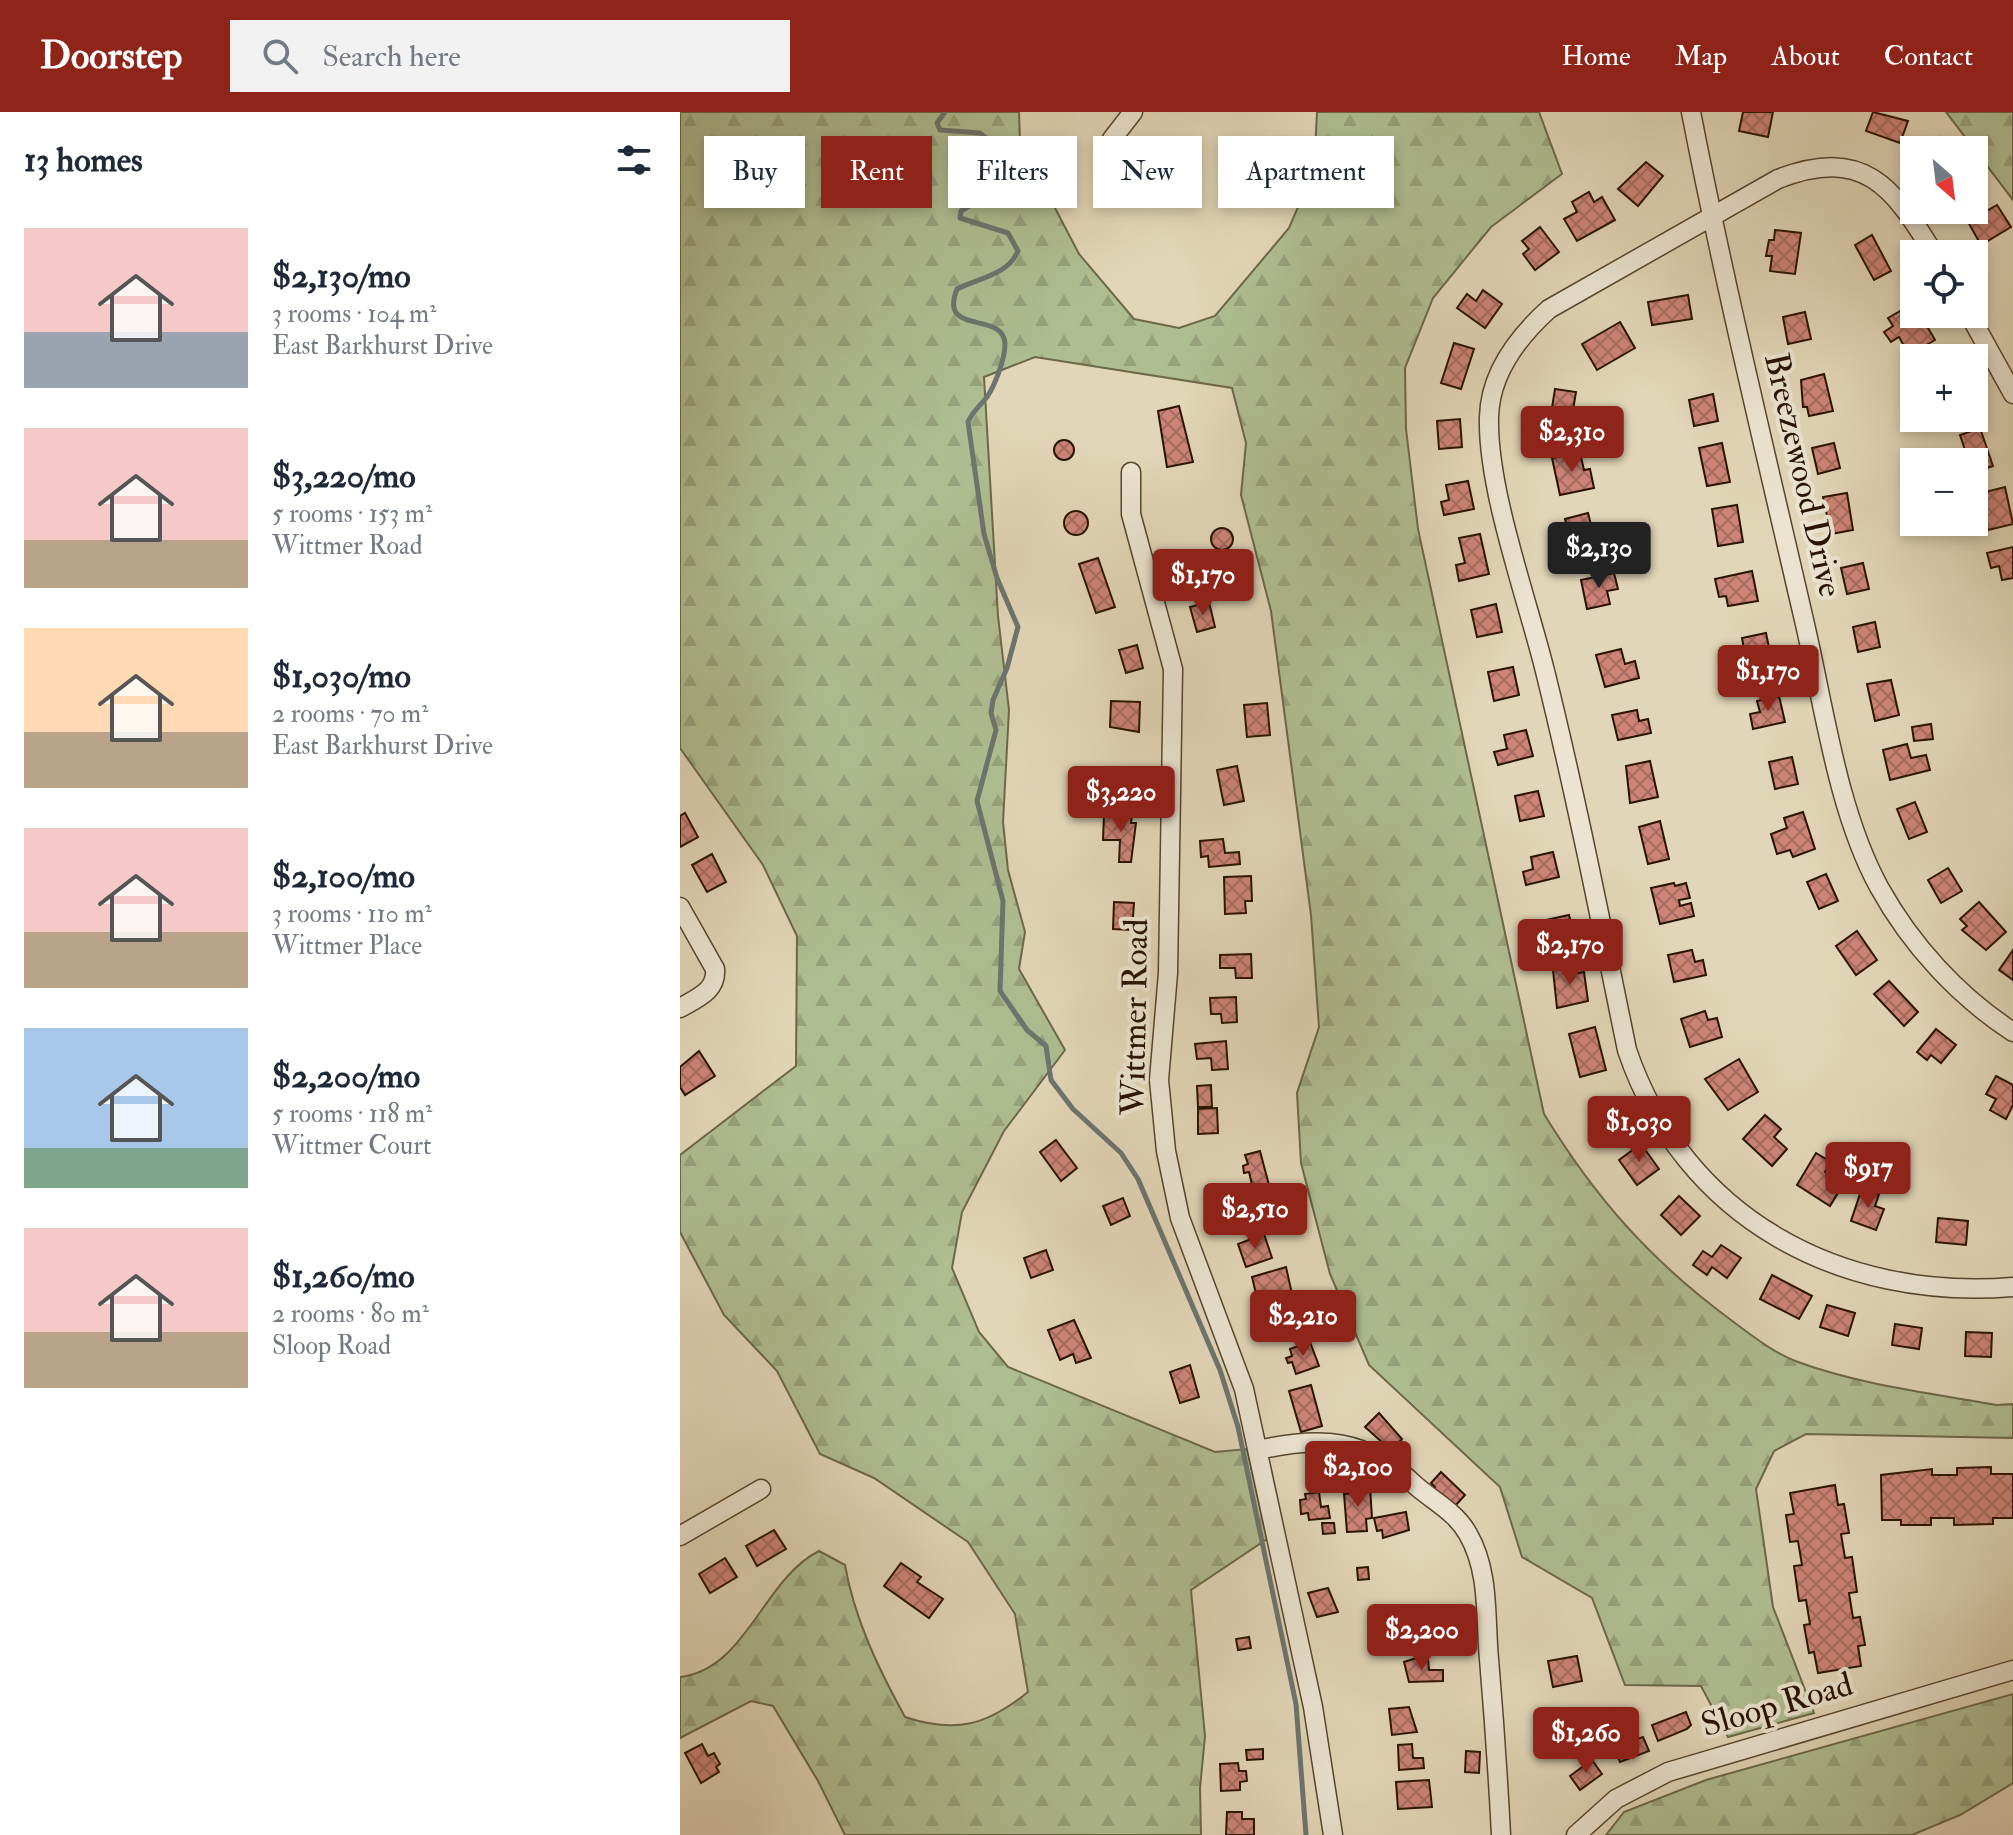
<!DOCTYPE html>
<meta charset="utf-8">
<style>
:root{--surface:#fff;--page:#f2f2f3;--text:#1f2937;--muted:#747a83;--accent:#8f2418}
body{margin:0;font-family:"IM FELL Double Pica",serif;background:var(--page);color:var(--text);height:100vh;display:flex;flex-direction:column;font-size:30px;white-space:nowrap}
*{box-sizing:border-box;margin:0}
p{font-size:26px;color:var(--muted)}
.icon{flex:none;width:44px;height:44px;fill:none;stroke:currentColor;stroke-width:2;stroke-linecap:round;stroke-linejoin:round}
.map{position:relative;flex:1;overflow:hidden}
.side{display:flex;flex-direction:column;background:var(--surface);width:680px}
.side>*{flex:none}
.top-card{position:absolute;left:24px;top:24px;width:760px;height:72px;display:flex;gap:16px}
.needle{width:52px;rotate:152deg}
.buttons{position:absolute;left:1220px;top:24px;display:grid;gap:16px}
.buttons a{display:grid;place-items:center;width:88px;height:88px;border-radius:0px;background:var(--surface);box-shadow:0 4px 12px #0003;font-size:40px}
.price{position:absolute;translate:-50% -68px;padding:0 18px;border-radius:8px;background:var(--accent);color:#fff;font-size:26px;line-height:52px;filter:drop-shadow(0 2px 4px #0008)}
.price::after{content:'';position:absolute;left:50%;top:48px;width:24px;height:18px;margin-left:-12px;background:inherit;clip-path:polygon(0 0,100% 0,50% 100%)}
.price.selected{background:#222;color:#fff}
ul{padding:0;list-style:none}
li{display:flex;align-items:center;gap:24px;height:200px;padding:0 24px}
li span{display:grid;place-items:center;flex:none;width:224px;height:160px;border-radius:0px;color:#555}
li>.icon{margin-inline-start:auto}
span .icon{width:96px;height:96px;fill:#fffc;stroke-width:1}
li b{font-size:34px}
h2{display:flex;justify-content:space-between;align-items:center;height:96px;padding:0 24px;font-size:34px}
.tag{padding:0 28px;border-radius:0px;background:var(--surface);box-shadow:0 4px 12px #0003;font-size:28px;line-height:72px}
.tag.selected{background:var(--accent);color:#fff}
header{display:flex;align-items:center;gap:48px;box-sizing:border-box;height:112px;padding:0 40px;background:var(--accent);color:#fff}
header strong{font-size:38px}
nav{display:flex;gap:44px;margin-inline-start:auto;font-size:28px}
.search{width:560px;height:72px;background:var(--page);display:flex;align-items:center;gap:20px;box-sizing:border-box;padding:0 28px;border-radius:0px;color:var(--muted);font-size:30px}
main{display:flex;flex:1;min-height:0}
.map>svg:first-child{display:block}
</style>
<header>
<strong>Doorstep</strong>
<div class="search"><svg class="icon" aria-label="search" viewBox="0 0 24 24"><circle cx="10" cy="10" r="6"/><path d="M15 15l6 6"/></svg>Search here</div>
<nav><a>Home</a><a>Map</a><a>About</a><a>Contact</a></nav>
</header>
<main>
<section class="side">
<h2>13 homes<svg class="icon" aria-label="filters" viewBox="0 0 24 24"><path d="M4 7h16M4 17h16"/><circle cx="9" cy="7" r="2"/><circle cx="15" cy="17" r="2"/></svg></h2>
<ul>
<li><span style="background:linear-gradient(#f6c9c9 65%,#9aa5b1 0)"><svg class="icon" aria-label="home" viewBox="0 0 24 24"><path d="M3 11l9-7 9 7M6 9v11h12V9"/></svg></span><div><b>$2,130/mo</b><p>3 rooms · 104 m²</p><p>East Barkhurst Drive</p></div></li>
<li><span style="background:linear-gradient(#f6c9c9 70%,#b9a48a 0)"><svg class="icon" aria-label="home" viewBox="0 0 24 24"><path d="M3 11l9-7 9 7M6 9v11h12V9"/></svg></span><div><b>$3,220/mo</b><p>5 rooms · 153 m²</p><p>Wittmer Road</p></div></li>
<li><span style="background:linear-gradient(#ffd9b3 65%,#b9a48a 0)"><svg class="icon" aria-label="home" viewBox="0 0 24 24"><path d="M3 11l9-7 9 7M6 9v11h12V9"/></svg></span><div><b>$1,030/mo</b><p>2 rooms · 70 m²</p><p>East Barkhurst Drive</p></div></li>
<li><span style="background:linear-gradient(#f6c9c9 65%,#b9a48a 0)"><svg class="icon" aria-label="home" viewBox="0 0 24 24"><path d="M3 11l9-7 9 7M6 9v11h12V9"/></svg></span><div><b>$2,100/mo</b><p>3 rooms · 110 m²</p><p>Wittmer Place</p></div></li>
<li><span style="background:linear-gradient(#a9c7e8 75%,#7fa58c 0)"><svg class="icon" aria-label="home" viewBox="0 0 24 24"><path d="M3 11l9-7 9 7M6 9v11h12V9"/></svg></span><div><b>$2,200/mo</b><p>5 rooms · 118 m²</p><p>Wittmer Court</p></div></li>
<li><span style="background:linear-gradient(#f6c9c9 65%,#b9a48a 0)"><svg class="icon" aria-label="home" viewBox="0 0 24 24"><path d="M3 11l9-7 9 7M6 9v11h12V9"/></svg></span><div><b>$1,260/mo</b><p>2 rooms · 80 m²</p><p>Sloop Road</p></div></li>
</ul>
</section>
<div class="map">
<svg width="1333" height="1723" viewBox="0 0 1333 1723">
<defs>
<pattern id="forest-firs" width="22" height="20" patternUnits="userSpaceOnUse" patternTransform="scale(2)"><rect width="22" height="20" fill="#afbe92"/><path d="M5 1l3.5 6h-7zM16 11l3.5 6h-7z" fill="#97a27c"/></pattern>
<pattern id="building-cross-hatch" width="8" height="8" patternUnits="userSpaceOnUse" patternTransform="scale(2)"><rect width="8" height="8" fill="#cd8477"/><path d="M0 0l8 8M0 8l8-8" fill="none" stroke="#a66b5f"/></pattern>
</defs>
<rect width="100%" height="100%" fill="#e2d6b8"/>
<filter id="stains"><feTurbulence type="fractalNoise" baseFrequency=".0025" numOctaves="4"/><feColorMatrix values="0 0 0 0 .2 0 0 0 0 .09 0 0 0 0 .02 0 0 0 .5 -.17"/></filter>
<radialGradient id="worn" r=".72"><stop offset=".6" stop-color="#630" stop-opacity="0"/><stop offset="1" stop-color="#630" stop-opacity=".3"/></radialGradient>
<g fill="url(#forest-firs)" stroke="#6c6849" stroke-width="2">
<path d="M0 0H339L340 29 399 142 454 207 499 216 535 204 609 116 634 58 637 0H859L882 62 811 115 753 186 725 256 726 317 738 417 864 1002C916 1087 971 1149 1051 1208 1071 1223 1095 1242 1118 1250 1181 1273 1250 1281 1316 1293L1333 1292V1326L1126 1322 1094 1339 1076 1377 1093 1495 1134 1601 1048 1625 1021 1574 945 1573 912 1486 842 1445 820 1375 689 1253 650 1162 621 1051 617 981 639 915 631 803 591 499 561 383 566 331 552 276 355 245 304 265 318 504 329 598 323 710 328 758 345 820 339 857 385 938 324 1019 282 1100 272 1156 299 1220 328 1255 535 1340 567 1337 587 1427 511 1478 525 1624 520 1676 521 1723H165L138 1669 93 1594 71 1589 0 1626V1565C66 1558 83 1467 139 1439L165 1453C174 1506 199 1558 225 1605 276 1622 307 1613 348 1580L335 1502 288 1430 194 1366 140 1342 97 1259 44 1203 0 1120V1043L116 954 117 824 83 753 0 636Z"/>
<polygon points="1266,0 1333,0 1333,88"/>
<polygon points="1333,1582 1333,1671 1280,1703 1232,1723 926,1723 944,1700 1026,1668"/>
</g>
<g fill="none" stroke-linecap="round" stroke-linejoin="round">
<path stroke="#6c756f" stroke-width="5" d="M265 0 257 11 260 18 300 21C319 35 325 52 322 74L281 99 280 106 328 121 338 139C328 163 299 166 277 177 258 225 324 198 325 232 325 247 315 273 307 285 300 294 292 300 288 310L304 422 317 466 338 515 327 556 313 588 311 601 316 618 297 689 323 789 320 879 347 918 366 934 371 968 393 997 441 1041 458 1067 540 1258 558 1315 616 1592 626 1723"/>
</g>
<g fill="url(#building-cross-hatch)" stroke="#291300" stroke-width="2">
<polygon points="1063,0 1093,0 1088,25 1059,19"/>
<polygon points="1193,0 1228,9 1220,31 1186,19"/>
<polygon points="1259,25 1272,38 1247,38"/>
<polygon points="966,50 983,64 958,94 938,77"/>
<polygon points="909,80 914,90 922,85 935,108 897,129 884,107 897,100 892,90"/>
<polygon points="1296,93 1301,102 1317,93 1331,115 1301,133 1283,101 1294,98"/>
<polygon points="860,115 879,140 855,158 843,142 849,137 842,129"/>
<polygon points="1095,118 1121,121 1115,162 1090,159 1092,144 1086,144 1089,128 1094,128"/>
<polygon points="1192,123 1211,159 1194,168 1175,133"/>
<polygon points="803,178 822,192 805,216 777,196 787,182 796,189"/>
<polygon points="1008,183 1012,207 972,213 968,190"/>
<polygon points="1234,191 1234,202 1240,202 1255,228 1229,243 1219,225 1211,230 1204,220 1213,214 1208,206"/>
<polygon points="1125,200 1131,227 1108,232 1103,205"/>
<polygon points="940,210 955,236 917,258 902,232"/>
<polygon points="774,231 794,237 781,277 761,271"/>
<polygon points="1144,262 1153,299 1129,304 1127,295 1123,295 1121,268"/>
<polygon points="875,277 896,280 893,298 904,300 901,320 869,315"/>
<polygon points="1033,282 1038,309 1014,314 1009,288"/>
<polygon points="499,294 513,350 487,355 478,299"/>
<polygon points="780,307 782,335 759,337 757,309"/>
<polygon points="1300,316 1313,354 1294,360 1294,350 1289,350 1280,323"/>
<circle cx="384" cy="338" r="10"/>
<polygon points="1042,331 1050,370 1027,374 1019,336"/>
<polygon points="1154,331 1160,356 1138,362 1132,336"/>
<polygon points="900,341 904,358 910,357 914,376 880,383 872,346"/>
<polygon points="788,369 794,397 764,403 761,390 769,388 766,373"/>
<polygon points="1325,375 1333,412 1308,418 1303,401 1296,403 1294,383"/>
<polygon points="1167,381 1173,418 1151,422 1143,385"/>
<polygon points="1057,393 1063,430 1038,434 1032,397"/>
<circle cx="396" cy="411" r="12"/>
<polygon points="908,401 913,421 921,420 926,440 895,447 885,407"/>
<circle cx="542" cy="427" r="11"/>
<polygon points="800,422 809,462 779,469 776,453 785,451 779,426"/>
<polygon points="1333,435 1333,466 1322,468 1319,454 1311,456 1307,441"/>
<polygon points="418,446 435,495 416,501 399,452"/>
<polygon points="1183,451 1189,477 1167,482 1161,456"/>
<polygon points="1072,459 1078,489 1048,494 1046,484 1039,485 1035,467"/>
<polygon points="934,461 938,477 927,479 930,492 907,497 901,468"/>
<polygon points="529,490 535,515 517,520 510,495"/>
<polygon points="816,492 822,520 797,525 791,498"/>
<polygon points="1195,510 1200,535 1178,540 1173,515"/>
<polygon points="1086,521 1092,550 1058,558 1055,544 1065,542 1062,526"/>
<polygon points="457,533 463,556 446,561 439,538"/>
<polygon points="941,537 945,552 955,549 959,566 925,575 916,543"/>
<polygon points="833,555 839,583 814,589 808,560"/>
<polygon points="1211,568 1219,603 1195,609 1187,572"/>
<polygon points="1099,584 1105,610 1073,617 1070,602 1080,600 1077,589"/>
<polygon points="431,589 460,590 459,620 430,615"/>
<polygon points="587,591 590,623 567,625 564,593"/>
<polygon points="957,598 959,609 968,607 971,621 938,628 932,603"/>
<polygon points="1251,612 1253,627 1234,629 1232,615"/>
<polygon points="846,618 853,644 818,653 814,640 827,637 824,623"/>
<polygon points="1227,632 1231,646 1246,643 1250,658 1210,668 1203,638"/>
<polygon points="1112,645 1118,672 1095,677 1089,650"/>
<polygon points="970,649 978,685 950,691 946,654"/>
<polygon points="557,654 564,689 544,693 537,658"/>
<polygon points="858,679 864,704 840,709 835,684"/>
<polygon points="1235,690 1247,720 1229,727 1217,697"/>
<polygon points="1123,700 1135,737 1113,745 1110,738 1097,742 1091,722 1107,716 1104,706"/>
<polygon points="5,701 18,725 0,735 0,704"/>
<polygon points="424,702 452,703 451,711 456,711 451,750 439,750 440,728 423,728"/>
<polygon points="980,709 989,747 968,752 959,715"/>
<polygon points="543,727 545,741 559,740 560,752 529,755 528,744 521,745 520,729"/>
<polygon points="873,740 879,765 846,773 843,760 853,757 851,745"/>
<polygon points="32,742 46,770 27,780 12,753"/>
<polygon points="1268,756 1282,779 1261,791 1248,768"/>
<polygon points="1146,762 1158,789 1139,797 1127,770"/>
<polygon points="571,764 572,789 565,789 566,801 545,802 544,765"/>
<polygon points="994,771 995,774 1006,771 1010,786 999,788 1000,794 1011,791 1014,804 980,812 971,776"/>
<polygon points="434,790 454,791 452,818 433,817"/>
<polygon points="1299,790 1326,820 1306,838 1282,818 1287,814 1280,807"/>
<polygon points="889,803 895,827 860,835 857,824 870,820 866,808"/>
<polygon points="1177,819 1197,848 1176,863 1156,834"/>
<polygon points="1012,838 1015,850 1023,848 1026,863 994,870 988,843"/>
<polygon points="1333,838 1333,868 1319,858"/>
<polygon points="571,842 572,866 556,866 555,856 540,856 540,843"/>
<polygon points="897,853 898,861 904,860 908,889 877,896 873,858"/>
<polygon points="1209,869 1238,900 1224,914 1194,882"/>
<polygon points="556,885 557,910 542,911 541,902 531,902 530,886"/>
<polygon points="1025,899 1028,908 1037,906 1042,925 1010,935 1001,907"/>
<polygon points="915,915 926,958 900,965 889,922"/>
<polygon points="1256,917 1276,933 1261,951 1251,943 1247,948 1237,940"/>
<polygon points="546,929 548,957 532,958 531,946 517,947 515,932"/>
<polygon points="19,939 35,964 5,983 0,975 0,955"/>
<polygon points="1059,947 1078,980 1048,998 1025,967"/>
<polygon points="1316,964 1333,973 1333,993 1326,1007 1310,998 1316,987 1306,982"/>
<polygon points="531,973 532,995 518,995 517,974"/>
<polygon points="937,987 950,1012 929,1023 916,998"/>
<polygon points="537,996 538,1021 518,1022 518,997"/>
<polygon points="1085,1003 1101,1017 1094,1025 1107,1037 1092,1054 1063,1027"/>
<polygon points="376,1028 397,1056 381,1069 360,1040"/>
<polygon points="961,1032 979,1057 957,1073 939,1048"/>
<polygon points="580,1039 589,1073 573,1077 569,1060 564,1061 563,1054 568,1052 565,1043"/>
<polygon points="1136,1041 1151,1050 1145,1060 1164,1071 1150,1094 1117,1073"/>
<polygon points="1182,1076 1199,1082 1195,1094 1204,1097 1196,1118 1171,1109"/>
<polygon points="999,1084 1020,1104 1001,1123 981,1103"/>
<polygon points="443,1086 450,1104 431,1113 423,1094"/>
<polygon points="1258,1106 1288,1109 1286,1133 1256,1130"/>
<polygon points="584,1122 592,1146 566,1155 558,1132"/>
<polygon points="1041,1133 1061,1146 1047,1166 1032,1155 1027,1163 1013,1153 1023,1139 1032,1145"/>
<polygon points="366,1138 373,1158 351,1166 344,1146"/>
<polygon points="606,1155 612,1182 601,1188 600,1185 578,1190 572,1165"/>
<polygon points="1092,1163 1132,1184 1119,1207 1080,1187"/>
<polygon points="1147,1193 1175,1201 1168,1224 1140,1215"/>
<polygon points="394,1208 411,1246 396,1251 393,1242 380,1248 368,1218"/>
<polygon points="1215,1212 1242,1216 1239,1237 1212,1233"/>
<polygon points="1286,1220 1312,1221 1311,1245 1285,1244"/>
<polygon points="630,1230 639,1254 616,1262 612,1250 608,1251 606,1246 612,1244 610,1237"/>
<polygon points="510,1253 519,1285 500,1291 490,1260"/>
<polygon points="631,1273 642,1314 621,1320 609,1279"/>
<polygon points="699,1301 722,1327 712,1339 685,1315"/>
<polygon points="1311,1355 1311,1362 1333,1362 1333,1406 1313,1406 1313,1412 1274,1413 1274,1406 1251,1406 1251,1413 1221,1413 1221,1408 1202,1408 1201,1363 1252,1357 1252,1363 1277,1363 1277,1356"/>
<polygon points="761,1360 785,1383 775,1394 763,1383 759,1387 751,1379 755,1375 751,1371"/>
<polygon points="1155,1373 1158,1393 1164,1392 1169,1421 1161,1422 1165,1446 1172,1445 1177,1480 1169,1481 1173,1506 1180,1505 1185,1533 1178,1534 1181,1554 1138,1561 1134,1540 1129,1541 1124,1513 1130,1512 1126,1488 1119,1489 1114,1454 1122,1453 1118,1429 1110,1430 1106,1403 1114,1402 1110,1381"/>
<polygon points="690,1374 692,1406 686,1407 687,1419 667,1420 664,1382 675,1381 674,1375"/>
<polygon points="639,1380 641,1395 648,1394 650,1406 629,1408 628,1401 621,1402 620,1388 626,1387 625,1382"/>
<polygon points="726,1400 729,1418 703,1426 702,1418 697,1419 694,1406"/>
<polygon points="642,1411 654,1411 655,1421 643,1422"/>
<polygon points="94,1418 106,1437 77,1454 66,1434"/>
<polygon points="45,1446 57,1465 30,1481 19,1462"/>
<polygon points="221,1451 241,1465 237,1470 263,1487 249,1506 204,1474"/>
<polygon points="688,1455 689,1467 678,1468 677,1456"/>
<polygon points="648,1476 658,1500 637,1505 628,1481"/>
<polygon points="569,1525 571,1536 558,1538 556,1527"/>
<polygon points="897,1544 902,1569 873,1575 868,1549"/>
<polygon points="733,1547 748,1547 749,1558 763,1558 763,1569 729,1570 724,1550"/>
<polygon points="729,1595 737,1620 712,1623 709,1597"/>
<polygon points="1006,1600 1011,1613 1007,1617 978,1629 972,1613"/>
<polygon points="949,1621 952,1629 963,1625 969,1639 940,1650 931,1628"/>
<polygon points="22,1632 28,1644 34,1641 40,1652 36,1655 39,1660 21,1671 5,1641"/>
<polygon points="732,1632 733,1646 743,1646 744,1656 719,1658 718,1633"/>
<polygon points="583,1637 583,1647 567,1648 566,1638"/>
<polygon points="786,1639 800,1640 799,1661 785,1660"/>
<polygon points="912,1648 922,1662 900,1678 890,1664"/>
<polygon points="558,1651 559,1659 566,1659 567,1669 560,1670 560,1678 541,1679 540,1652"/>
<polygon points="749,1668 752,1695 718,1697 716,1670"/>
<polygon points="547,1700 562,1700 562,1707 574,1707 574,1723 546,1723"/>
</g>
<g fill="none" stroke-linecap="round" stroke-linejoin="round">
<g stroke="#57442e" stroke-width="21">
<g id="minor">
<path d="M1011 0C1044 170 1085 339 1124 508 1144 593 1157 698 1199 775 1231 833 1278 884 1333 920"/>
<polyline points="432,27 453,0"/>
<path d="M1254 142C1213 74 1183 34 1098 67L869 197C838 225 810 261 809 305 807 377 847 486 865 559 896 684 921 811 947 938 1004 1106 1160 1189 1333 1175"/>
<polyline points="1289,202 1333,282"/>
<polyline points="451,360 451,402 493,557 488,861 479,968 486,1039 500,1106 564,1277 633,1595 653,1723"/>
<path d="M0 795 35 857C37 879 17 886 0 896"/>
<path d="M578 1338C640 1324 686 1326 735 1373 753 1389 776 1400 788 1422 810 1460 805 1505 809 1547 814 1606 818 1664 821 1723"/>
<polyline points="0,1424 81,1377"/>
<polyline points="896,1723 936,1687 988,1660 1333,1558"/>
</g>
</g>
<use href="#minor" stroke="#ece4d1" stroke-width="18"/>
</g>
<g text-anchor="middle" dominant-baseline="central" stroke-width="8" stroke-linejoin="round" paint-order="stroke">
<g font-size="34" fill="#291300" stroke="#ece4d1">
<text transform="translate(1123 363) rotate(77)">Breezewood Drive</text>
<text transform="translate(455 905) rotate(-89)">Wittmer Road</text>
<text transform="translate(1097 1593) rotate(-16)">Sloop Road</text>
</g>
</g>
<rect width="100%" height="100%" filter="url(#stains)"/>
<rect width="100%" height="100%" fill="url(#worn)"/>
</svg>
<div class="buttons">
<a><svg class="needle" viewBox="-14 -14 28 28"><path d="M0-13l5 13h-10z" fill="#e53935"/><path d="M0 13l5-13h-10z" fill="#747a83"/></svg></a>
<a><svg class="icon" aria-label="locate" viewBox="0 0 24 24"><circle cx="12" cy="12" r="6"/><path d="M12 2v4M12 18v4M2 12h4M18 12h4"/></svg></a>
<a>+</a>
<a>−</a>
</div>
<b class="price" style="left:892px;top:362px">$2,310</b>
<b class="price selected" style="left:919px;top:478px">$2,130</b>
<b class="price" style="left:523px;top:505px">$1,170</b>
<b class="price" style="left:1088px;top:601px">$1,170</b>
<b class="price" style="left:441px;top:722px">$3,220</b>
<b class="price" style="left:890px;top:875px">$2,170</b>
<b class="price" style="left:959px;top:1052px">$1,030</b>
<b class="price" style="left:1188px;top:1098px">$917</b>
<b class="price" style="left:575px;top:1139px">$2,510</b>
<b class="price" style="left:623px;top:1246px">$2,210</b>
<b class="price" style="left:678px;top:1397px">$2,100</b>
<b class="price" style="left:742px;top:1560px">$2,200</b>
<b class="price" style="left:906px;top:1663px">$1,260</b>
<div class="top-card">
<a class="tag">Buy</a>
<a class="tag selected">Rent</a>
<a class="tag">Filters</a>
<a class="tag">New</a>
<a class="tag">Apartment</a>
</div>
</div>
</main>
